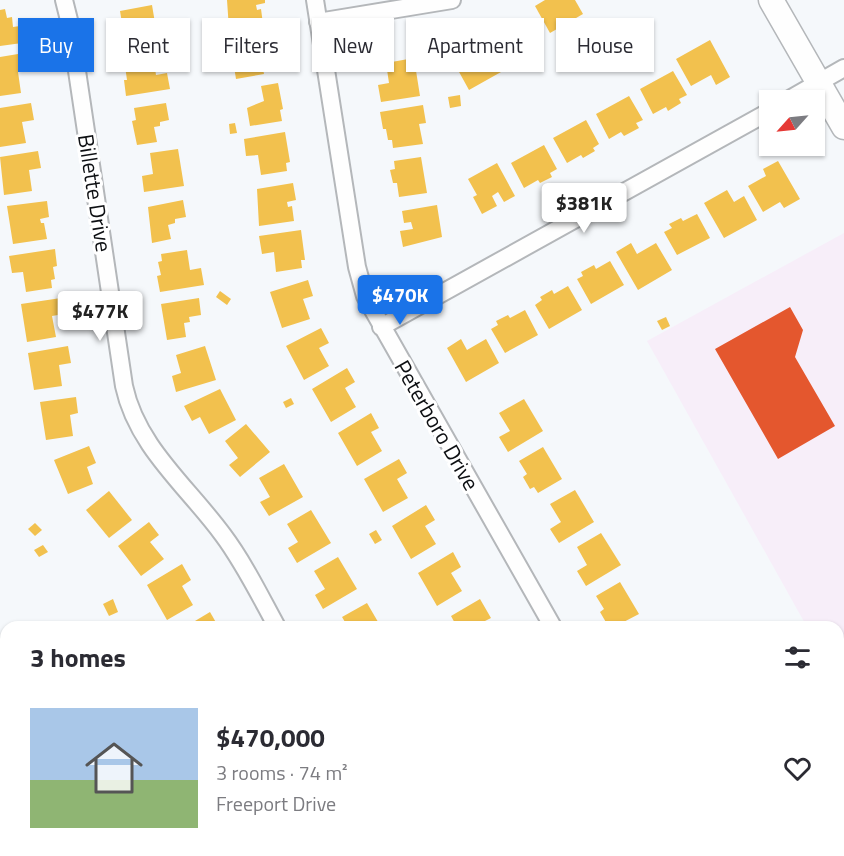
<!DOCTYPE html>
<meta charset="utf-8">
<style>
:root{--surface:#fff;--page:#f7f7f7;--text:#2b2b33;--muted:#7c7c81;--accent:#1a73e8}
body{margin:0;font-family:"Titillium Web",sans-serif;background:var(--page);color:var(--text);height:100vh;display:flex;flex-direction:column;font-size:22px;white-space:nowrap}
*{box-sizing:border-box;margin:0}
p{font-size:20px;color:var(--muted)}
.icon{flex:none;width:33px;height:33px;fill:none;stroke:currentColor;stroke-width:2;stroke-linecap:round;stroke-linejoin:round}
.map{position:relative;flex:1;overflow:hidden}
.drawer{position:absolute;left:0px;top:621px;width:844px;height:236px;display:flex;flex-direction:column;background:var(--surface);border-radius:18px 18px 0 0;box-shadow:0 2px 4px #0004}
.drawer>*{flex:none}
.banner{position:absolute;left:18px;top:18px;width:808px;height:54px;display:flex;gap:12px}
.needle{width:39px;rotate:243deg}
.tools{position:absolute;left:759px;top:90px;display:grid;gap:12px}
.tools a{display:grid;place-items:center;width:66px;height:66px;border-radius:0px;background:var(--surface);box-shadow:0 2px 4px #0004;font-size:30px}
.price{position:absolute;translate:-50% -51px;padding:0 14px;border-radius:6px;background:#fff;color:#222;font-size:20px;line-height:39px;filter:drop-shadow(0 2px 3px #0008)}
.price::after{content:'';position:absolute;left:50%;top:36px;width:18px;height:14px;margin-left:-9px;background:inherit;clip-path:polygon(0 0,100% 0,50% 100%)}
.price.selected{background:var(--accent);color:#fff}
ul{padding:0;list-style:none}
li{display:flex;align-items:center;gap:18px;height:150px;padding:0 30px}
li span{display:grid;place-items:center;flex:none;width:168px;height:120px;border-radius:0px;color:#555}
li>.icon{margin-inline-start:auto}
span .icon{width:72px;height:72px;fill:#fffc;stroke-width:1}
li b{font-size:26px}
h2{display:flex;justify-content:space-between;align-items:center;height:72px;padding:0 30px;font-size:26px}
.tag{padding:0 21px;border-radius:0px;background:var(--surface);box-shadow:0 2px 4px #0004;font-size:21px;line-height:54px}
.tag.selected{background:var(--accent);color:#fff}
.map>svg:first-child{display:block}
</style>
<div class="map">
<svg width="844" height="856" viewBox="0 0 844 856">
<rect width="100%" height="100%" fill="#f5f8fb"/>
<g fill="#f7eef9">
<polygon points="844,233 844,693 839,683 838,627 807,627 647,341"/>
<polygon points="266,850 269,856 58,856 57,851"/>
</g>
<g fill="#f2c14e">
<polygon points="227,0 265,0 265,3 256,5 257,10 261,9 263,24 229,29"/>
<polygon points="545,0 575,0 583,14 550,33 535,6"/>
<polygon points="152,5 155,23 146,24 146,28 140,29 143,44 123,48 119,23 122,23 120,11"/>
<polygon points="5,9 7,18 12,17 13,27 20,26 22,43 0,46 0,10"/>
<polygon points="529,23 543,47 512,66 495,36 513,26 516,31"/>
<polygon points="593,28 600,39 594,42 588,31"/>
<polygon points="269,36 271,52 260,54 264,74 236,79 230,42"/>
<polygon points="710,40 730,77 716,85 711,75 691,86 676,59"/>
<polygon points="487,47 501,72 469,90 453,61 469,52 471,56"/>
<polygon points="24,53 26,70 18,72 21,93 0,96 0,57"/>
<polygon points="153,54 156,75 167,73 170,89 126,96 124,80 127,80 125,66 129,66 128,59"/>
<polygon points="414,58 420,96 381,102 378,85 389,83 386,63"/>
<polygon points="673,71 687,95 679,99 681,103 668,111 666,107 653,114 640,89"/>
<polygon points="278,83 283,109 280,110 282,121 250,126 247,108 264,101 261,86"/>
<polygon points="460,95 461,106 450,108 448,97"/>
<polygon points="629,96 643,120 636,123 639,128 624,136 621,132 609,139 596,114"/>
<polygon points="31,103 34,120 22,122 26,143 0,147 0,108"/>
<polygon points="166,103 169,120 160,122 160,126 154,127 157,142 137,145 132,121 136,120 134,108"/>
<polygon points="423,105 426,123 419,124 423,144 393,148 392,140 388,140 386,129 383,129 380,112"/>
<polygon points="586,120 599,144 593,148 595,151 583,158 581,155 567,163 553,138"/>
<polygon points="235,123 237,133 230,134 229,124"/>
<polygon points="285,132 290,162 286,163 287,171 261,175 258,155 246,156 244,139"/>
<polygon points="544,145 557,169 550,173 552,177 540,183 538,180 524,188 511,163"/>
<polygon points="178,149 184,186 144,192 142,176 153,174 150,153"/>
<polygon points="38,151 41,168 29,170 32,191 4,195 0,157"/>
<polygon points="421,157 427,193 399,197 397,183 393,183 390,170 395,169 394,161"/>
<polygon points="778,161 800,199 784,208 780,202 763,212 748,186 766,176 763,169"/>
<polygon points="497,163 515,196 504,202 498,192 492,196 497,206 482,214 473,197 477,195 468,179"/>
<polygon points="293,183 296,200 287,202 288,207 292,206 294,221 259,226 257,189"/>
<polygon points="727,190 734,202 744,196 757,220 724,238 704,203"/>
<polygon points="183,200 186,217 175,219 175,223 168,225 171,239 152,243 148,207"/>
<polygon points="47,201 49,217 40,219 41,223 44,223 47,239 13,244 7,206"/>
<polygon points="437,205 442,237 403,247 400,231 413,229 411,222 404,223 402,211"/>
<polygon points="697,214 710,238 677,255 664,232 672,228 669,224 681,218 683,221"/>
<polygon points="301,230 305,260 301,260 302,268 276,272 274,252 262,254 259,236"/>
<polygon points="631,243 637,254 656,243 672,270 638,290 616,252"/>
<polygon points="55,249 57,266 53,267 55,279 51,280 52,288 26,292 23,272 12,273 9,256"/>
<polygon points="187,250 190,270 201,268 204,285 160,292 157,276 161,275 158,262 162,261 161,254"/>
<polygon points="610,261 624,285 591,304 577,279 583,276 581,272 594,265 596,269"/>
<polygon points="308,280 313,296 303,299 310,319 282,328 270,292"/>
<polygon points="568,286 582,310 549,329 535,305 542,300 540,297 552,290 554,294"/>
<polygon points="220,291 231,299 227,305 216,297"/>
<polygon points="61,298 64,314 52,316 56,337 27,342 21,304"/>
<polygon points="199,298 201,315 189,317 190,322 184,323 186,337 167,340 161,304"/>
<polygon points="525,310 538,335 505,353 491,329 498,325 496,321 508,315 510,318"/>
<polygon points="666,317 670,326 662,330 657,321"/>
<polygon points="321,328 329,343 319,348 329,366 304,380 286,346"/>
<polygon points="461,339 467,350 486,339 499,363 466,382 447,348"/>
<polygon points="68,346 71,363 59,365 62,386 34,390 28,353"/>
<polygon points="205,346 216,380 176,392 172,376 181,373 176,355"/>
<polygon points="347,368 355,382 345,388 356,407 331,422 312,389"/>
<polygon points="220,389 236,420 209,434 200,417 192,421 184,406"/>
<polygon points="76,397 78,413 70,415 73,436 46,440 40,402"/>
<polygon points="291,398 294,404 286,408 283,402"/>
<polygon points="524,399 543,431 508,452 499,437 510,431 499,413"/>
<polygon points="371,413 379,428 371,432 382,451 357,466 338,433"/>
<polygon points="246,424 270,452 240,477 229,465 238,458 225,441"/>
<polygon points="89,446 96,463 87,467 93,484 68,494 54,460"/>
<polygon points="543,447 562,479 538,493 534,487 530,489 523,477 527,474 519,461"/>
<polygon points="399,459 407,473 397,479 408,498 383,512 364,479"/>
<polygon points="284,464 303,497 269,516 260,502 270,497 259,478"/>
<polygon points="575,490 594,522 559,543 550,529 561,522 550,504"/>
<polygon points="109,491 132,520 109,538 86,510"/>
<polygon points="426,505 435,520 425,526 436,544 411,559 392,526"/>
<polygon points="311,510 331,543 297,563 288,548 298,542 287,524"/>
<polygon points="149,522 159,535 150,542 164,559 141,576 118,546"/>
<polygon points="35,523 42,530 35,536 28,529"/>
<polygon points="376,530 382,540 375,544 369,534"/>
<polygon points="601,533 621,565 586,586 577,571 587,565 577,547"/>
<polygon points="43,545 48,552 39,557 34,550"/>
<polygon points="453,552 461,567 451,573 462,591 437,606 418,573"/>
<polygon points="338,557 357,589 323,609 315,595 325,589 314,571"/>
<polygon points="182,564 191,580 182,586 193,605 167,620 147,585"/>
<polygon points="620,582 639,614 614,627 611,622 607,624 600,612 604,609 596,596"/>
<polygon points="113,599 118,612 109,616 103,604"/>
<polygon points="480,599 491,618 485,621 488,627 457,627 451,616"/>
<polygon points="367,603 381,627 348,627 342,617"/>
<polygon points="210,612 218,626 216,627 185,627"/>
<polygon points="333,850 355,850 357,853 354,856 327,856"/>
<polygon points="449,850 450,853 473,850 476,856 433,856 430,851"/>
</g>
<polygon fill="#e4572e" points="790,307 803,330 795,357 835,426 778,459 715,349"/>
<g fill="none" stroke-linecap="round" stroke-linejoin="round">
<g stroke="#b4b7ba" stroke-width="20">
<g id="street">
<path d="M64 0 70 24 124 386C137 447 188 487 223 535 244 563 260 596 277 627"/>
<polyline points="315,0 357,267 365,296 553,627"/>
<polyline points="318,22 452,0"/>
<polyline points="788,100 844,68"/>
<polyline points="381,327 770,111"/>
</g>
</g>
<g stroke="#b4b7ba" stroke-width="27">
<g id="secondary">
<polyline points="771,0 844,127"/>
<polyline points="0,738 6,777"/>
<polyline points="17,850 18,856"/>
</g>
</g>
<use href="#street" stroke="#fefefe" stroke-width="16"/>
<use href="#secondary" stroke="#fefefe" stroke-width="24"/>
</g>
<g text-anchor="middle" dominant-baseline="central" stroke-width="6" stroke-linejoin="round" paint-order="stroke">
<g font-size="22" fill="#0d0f12" stroke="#fff">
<text transform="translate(95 193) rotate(81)">Billette Drive</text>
<text transform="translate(437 425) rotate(60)">Peterboro Drive</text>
</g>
</g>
</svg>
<div class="tools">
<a><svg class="needle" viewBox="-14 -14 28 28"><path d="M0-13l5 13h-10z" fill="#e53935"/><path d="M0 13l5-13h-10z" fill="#7c7c81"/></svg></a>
</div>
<b class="price" style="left:584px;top:234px">$381K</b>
<b class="price selected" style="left:400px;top:326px">$470K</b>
<b class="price" style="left:100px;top:342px">$477K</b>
<div class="banner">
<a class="tag selected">Buy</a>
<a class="tag">Rent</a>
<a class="tag">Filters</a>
<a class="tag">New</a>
<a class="tag">Apartment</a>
<a class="tag">House</a>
</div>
<section class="drawer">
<h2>3 homes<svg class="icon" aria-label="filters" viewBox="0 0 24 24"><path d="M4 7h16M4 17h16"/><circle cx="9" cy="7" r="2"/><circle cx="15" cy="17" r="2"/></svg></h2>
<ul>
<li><span style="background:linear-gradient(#a9c7e8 60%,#8fb573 0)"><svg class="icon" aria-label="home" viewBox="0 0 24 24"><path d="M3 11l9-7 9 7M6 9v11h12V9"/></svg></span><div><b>$470,000</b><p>3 rooms · 74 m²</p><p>Freeport Drive</p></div><svg class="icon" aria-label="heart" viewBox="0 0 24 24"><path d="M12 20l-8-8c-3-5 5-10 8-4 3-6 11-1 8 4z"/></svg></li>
</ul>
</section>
</div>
